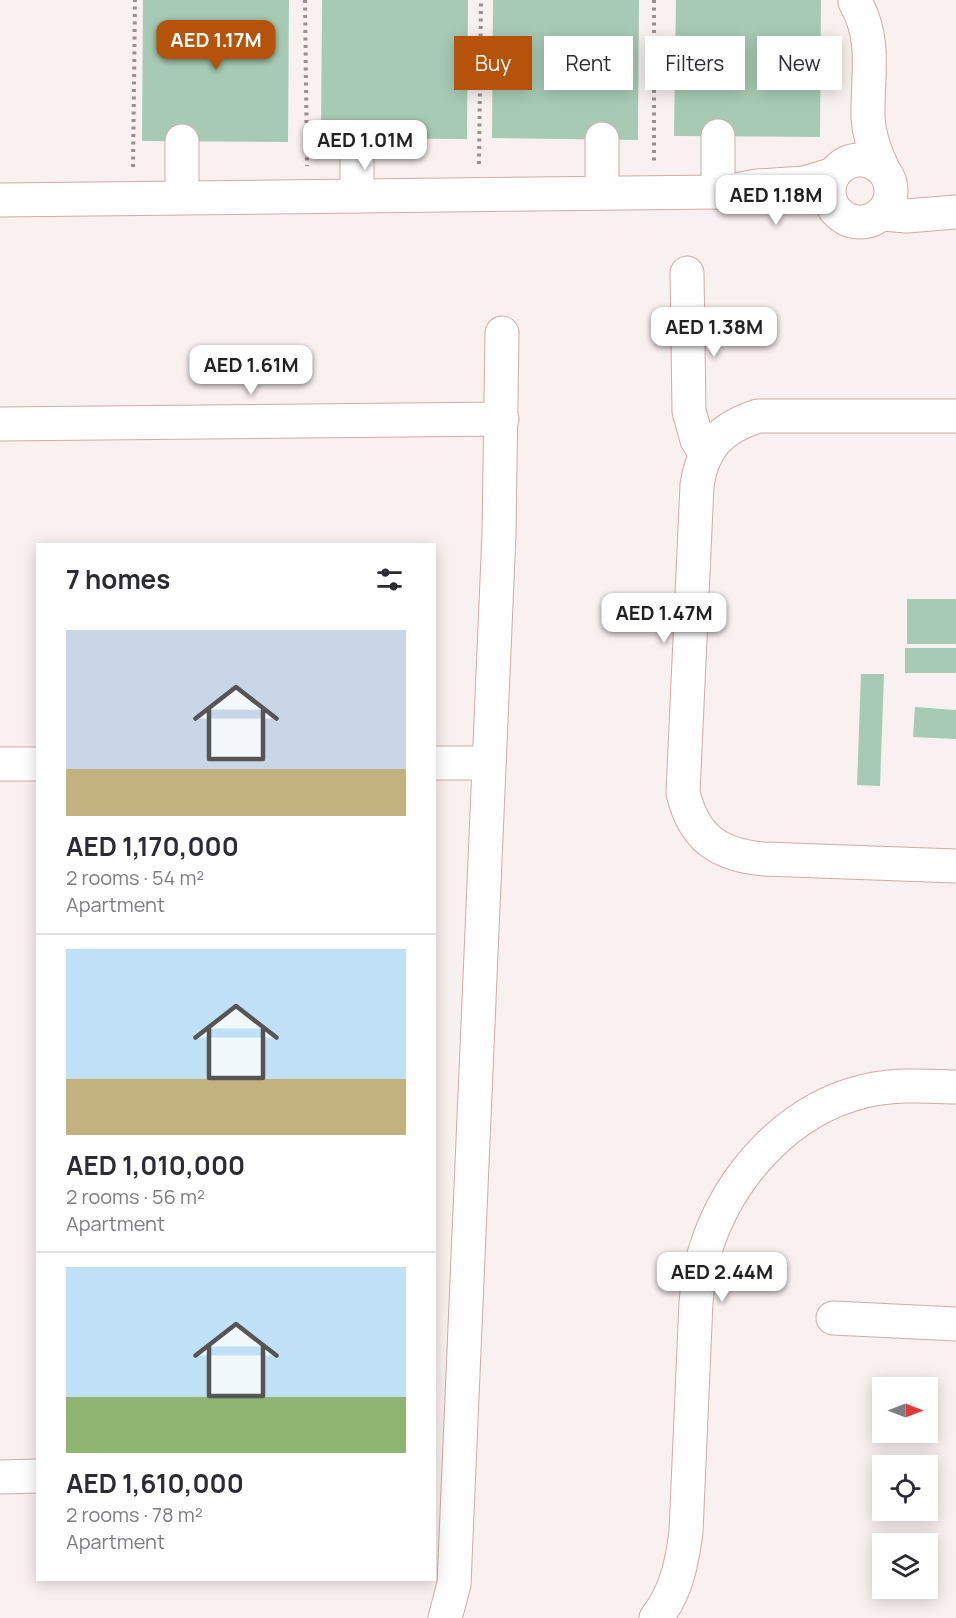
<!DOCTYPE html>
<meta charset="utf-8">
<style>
:root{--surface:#fff;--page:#f2f2f3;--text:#2b2b33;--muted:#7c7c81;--line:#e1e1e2;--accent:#b45309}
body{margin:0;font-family:Manrope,sans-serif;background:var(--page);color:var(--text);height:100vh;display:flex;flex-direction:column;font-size:22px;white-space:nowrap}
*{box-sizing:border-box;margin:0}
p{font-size:20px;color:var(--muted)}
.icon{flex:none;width:33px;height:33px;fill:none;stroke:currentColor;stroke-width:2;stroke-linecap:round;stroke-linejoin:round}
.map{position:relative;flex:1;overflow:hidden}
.panel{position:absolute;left:36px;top:543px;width:400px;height:1038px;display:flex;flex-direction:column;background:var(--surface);border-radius:0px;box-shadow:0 3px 15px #0003}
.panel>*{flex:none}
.guide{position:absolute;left:454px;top:36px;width:411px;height:54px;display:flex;gap:12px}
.needle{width:39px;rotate:90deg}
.tools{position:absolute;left:872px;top:1377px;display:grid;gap:12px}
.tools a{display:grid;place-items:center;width:66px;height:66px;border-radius:0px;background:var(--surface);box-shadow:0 3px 15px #0003;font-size:30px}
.price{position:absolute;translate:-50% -51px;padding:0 14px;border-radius:12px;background:#fff;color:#222;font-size:20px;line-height:39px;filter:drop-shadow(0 2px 3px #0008)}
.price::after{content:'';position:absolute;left:50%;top:36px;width:18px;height:14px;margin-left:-9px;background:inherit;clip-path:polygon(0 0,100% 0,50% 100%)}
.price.on{background:var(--accent);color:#fff}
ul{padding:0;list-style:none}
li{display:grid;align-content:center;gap:12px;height:318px;padding:0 30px}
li+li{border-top:2px solid var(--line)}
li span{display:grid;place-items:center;height:186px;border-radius:0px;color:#555}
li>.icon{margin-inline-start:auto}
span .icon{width:108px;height:108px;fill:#fffc;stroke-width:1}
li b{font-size:26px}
h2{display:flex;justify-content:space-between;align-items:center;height:72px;padding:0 30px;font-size:26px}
.tag{padding:0 21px;border-radius:0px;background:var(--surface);box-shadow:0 3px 15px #0003;font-size:21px;line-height:54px}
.tag.on{background:var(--accent);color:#fff}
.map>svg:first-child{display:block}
</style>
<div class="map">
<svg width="956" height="1618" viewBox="0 0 956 1618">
<rect width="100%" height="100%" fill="#f9f0f0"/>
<g fill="#a7cab4">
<polygon points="143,0 289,0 288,142 142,141"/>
<polygon points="322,0 468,0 467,139 321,138"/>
<polygon points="493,0 639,0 638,140 492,138"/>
<polygon points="676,0 821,0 820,137 674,136"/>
<rect x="907" y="599" width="49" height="45"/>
<rect x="905" y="648" width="51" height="25"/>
<polygon points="861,674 884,674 880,786 857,785"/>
<polygon points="915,707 956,710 956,739 913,737"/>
</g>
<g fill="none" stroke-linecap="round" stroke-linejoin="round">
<g stroke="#d2aaa7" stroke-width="35">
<g id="minor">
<path d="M855 2C877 39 867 76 868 118 869 135 875 152 882 167"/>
<polyline points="357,138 357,196"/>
<polyline points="602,139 602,193"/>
<polyline points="182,141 182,197"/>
<circle cx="860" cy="191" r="31"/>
<polyline points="718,192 718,136"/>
<polyline points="0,200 718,192 731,191 757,186 804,183 834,174"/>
<polyline points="882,214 907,216 956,212"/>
<polyline points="687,273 689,411 697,440 706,454"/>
<path d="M956 416H758C721 428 703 446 697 485L683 793C694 838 718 855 764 859L956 866"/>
<polyline points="0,424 502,419"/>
<polyline points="435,763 489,763"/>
<polyline points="0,764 38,764"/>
<polyline points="833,1318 956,1324"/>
<polyline points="0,1477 38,1476"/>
<polyline points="445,1618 454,1584 499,534 502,333"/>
<path d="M656 1618C676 1593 682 1563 686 1532L696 1302C698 1284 700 1265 706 1248 729 1176 788 1109 865 1091 895 1084 925 1086 956 1087"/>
</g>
</g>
<g stroke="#9a8e8e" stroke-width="4" stroke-dasharray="3 4.5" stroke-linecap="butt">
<polyline points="305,0 307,166"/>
<polyline points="654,0 654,161"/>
<polyline points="479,164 481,0"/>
<polyline points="133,167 135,0"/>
</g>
<use href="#minor" stroke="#fff" stroke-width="33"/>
</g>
</svg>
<div class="tools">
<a><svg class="needle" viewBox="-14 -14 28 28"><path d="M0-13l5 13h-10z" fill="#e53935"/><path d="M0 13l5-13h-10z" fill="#7c7c81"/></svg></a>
<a><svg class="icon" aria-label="locate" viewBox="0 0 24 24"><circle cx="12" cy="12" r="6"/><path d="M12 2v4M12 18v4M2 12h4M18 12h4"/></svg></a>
<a><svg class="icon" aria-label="layers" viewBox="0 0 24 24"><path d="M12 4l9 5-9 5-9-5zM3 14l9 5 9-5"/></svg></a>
</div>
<b class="price on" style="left:216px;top:71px">AED 1.17M</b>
<b class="price" style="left:365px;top:171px">AED 1.01M</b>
<b class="price" style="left:776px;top:226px">AED 1.18M</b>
<b class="price" style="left:714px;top:358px">AED 1.38M</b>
<b class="price" style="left:251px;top:396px">AED 1.61M</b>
<b class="price" style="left:664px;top:644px">AED 1.47M</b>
<b class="price" style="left:722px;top:1303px">AED 2.44M</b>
<div class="guide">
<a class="tag on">Buy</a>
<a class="tag">Rent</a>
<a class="tag">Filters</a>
<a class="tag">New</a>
</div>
<section class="panel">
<h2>7 homes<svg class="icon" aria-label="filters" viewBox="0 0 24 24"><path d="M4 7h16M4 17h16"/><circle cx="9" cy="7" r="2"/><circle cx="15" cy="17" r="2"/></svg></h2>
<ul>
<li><span style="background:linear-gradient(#c9d6e8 75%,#c2b280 0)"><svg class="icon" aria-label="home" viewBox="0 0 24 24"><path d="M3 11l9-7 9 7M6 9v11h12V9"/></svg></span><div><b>AED 1,170,000</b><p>2 rooms · 54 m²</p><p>Apartment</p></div></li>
<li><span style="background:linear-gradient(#bfe0f5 70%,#c2b280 0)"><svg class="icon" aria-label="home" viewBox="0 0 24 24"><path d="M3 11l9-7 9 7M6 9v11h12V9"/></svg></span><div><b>AED 1,010,000</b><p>2 rooms · 56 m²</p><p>Apartment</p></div></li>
<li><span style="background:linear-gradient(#bfe0f5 70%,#8fb573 0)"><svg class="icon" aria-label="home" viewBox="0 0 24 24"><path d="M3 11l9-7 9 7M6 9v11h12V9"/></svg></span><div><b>AED 1,610,000</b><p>2 rooms · 78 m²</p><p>Apartment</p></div></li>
</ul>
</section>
</div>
